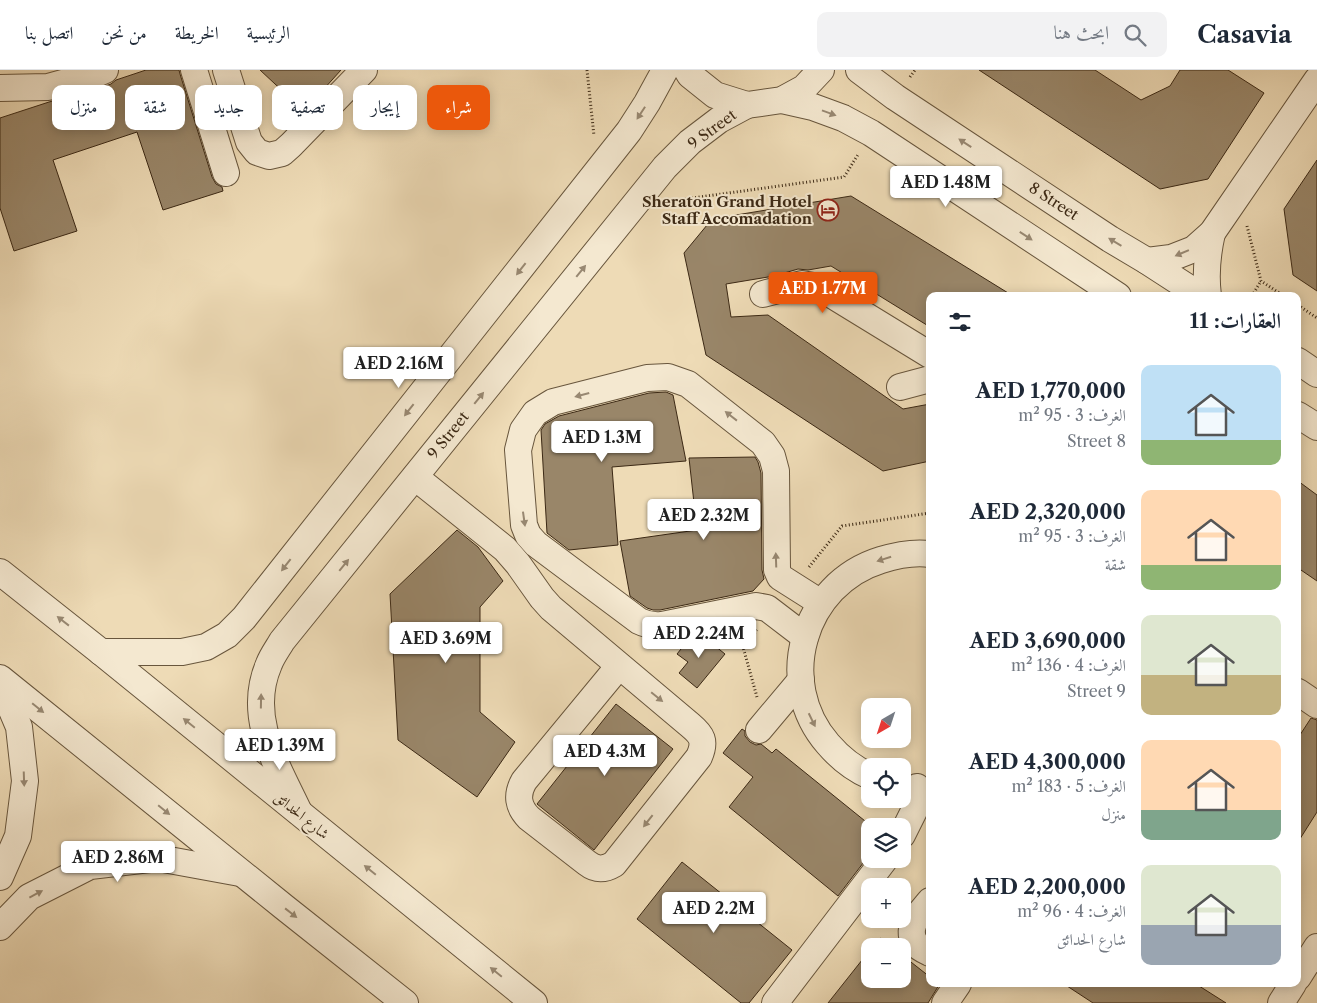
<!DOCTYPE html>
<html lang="ar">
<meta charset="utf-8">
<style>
:root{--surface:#fff;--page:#f2f2f3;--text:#1f2937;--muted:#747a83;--line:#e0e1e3;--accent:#ea580c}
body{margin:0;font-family:"Libre Caslon Text",Amiri,serif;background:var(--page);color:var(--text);direction:rtl;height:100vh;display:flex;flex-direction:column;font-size:19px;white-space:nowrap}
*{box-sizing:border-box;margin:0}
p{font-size:16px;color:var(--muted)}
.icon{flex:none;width:28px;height:28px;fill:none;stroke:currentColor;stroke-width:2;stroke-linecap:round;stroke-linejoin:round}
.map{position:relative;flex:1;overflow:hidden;direction:ltr}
.drawer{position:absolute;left:926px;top:222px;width:375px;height:695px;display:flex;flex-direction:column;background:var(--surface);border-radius:10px;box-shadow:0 2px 12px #0003;direction:rtl}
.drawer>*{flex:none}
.guide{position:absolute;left:15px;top:15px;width:475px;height:45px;direction:rtl;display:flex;gap:10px}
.needle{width:32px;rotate:219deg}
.buttons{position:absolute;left:861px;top:628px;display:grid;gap:10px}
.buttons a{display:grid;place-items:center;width:50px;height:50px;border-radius:10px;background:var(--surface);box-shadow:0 2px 12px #0003;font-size:25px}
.price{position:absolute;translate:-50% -42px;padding:0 11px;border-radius:5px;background:#fff;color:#222;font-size:16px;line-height:32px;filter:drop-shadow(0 1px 2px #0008)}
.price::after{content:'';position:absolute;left:50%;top:30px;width:15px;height:11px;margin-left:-8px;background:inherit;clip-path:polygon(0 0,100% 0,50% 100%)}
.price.current{background:var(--accent);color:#fff}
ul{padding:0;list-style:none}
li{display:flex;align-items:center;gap:15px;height:125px;padding:0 20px}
li span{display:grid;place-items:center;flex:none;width:140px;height:100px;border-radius:10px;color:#555}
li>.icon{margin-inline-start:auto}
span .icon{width:60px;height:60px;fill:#fffc;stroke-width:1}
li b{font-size:21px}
h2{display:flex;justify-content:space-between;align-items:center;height:60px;padding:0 20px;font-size:21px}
.tag{padding:0 18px;border-radius:10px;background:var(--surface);box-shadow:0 2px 12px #0003;font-size:18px;line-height:45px}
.tag.current{background:var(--accent);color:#fff}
header{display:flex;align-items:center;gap:30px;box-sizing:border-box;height:70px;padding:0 25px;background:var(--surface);border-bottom:1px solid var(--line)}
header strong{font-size:24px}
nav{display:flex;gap:28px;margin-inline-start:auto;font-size:18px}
.search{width:350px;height:45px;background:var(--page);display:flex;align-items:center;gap:12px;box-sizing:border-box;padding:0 18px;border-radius:10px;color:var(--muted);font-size:19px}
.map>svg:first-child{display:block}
</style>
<header>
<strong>Casavia</strong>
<div class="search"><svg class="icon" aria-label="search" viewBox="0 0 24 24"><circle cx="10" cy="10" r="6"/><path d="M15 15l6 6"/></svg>ابحث هنا</div>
<nav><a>الرئيسية</a><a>الخريطة</a><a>من نحن</a><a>اتصل بنا</a></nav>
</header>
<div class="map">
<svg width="1317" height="933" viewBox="0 0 1317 933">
<rect width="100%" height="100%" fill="#eedbb6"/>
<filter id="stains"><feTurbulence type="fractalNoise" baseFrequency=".004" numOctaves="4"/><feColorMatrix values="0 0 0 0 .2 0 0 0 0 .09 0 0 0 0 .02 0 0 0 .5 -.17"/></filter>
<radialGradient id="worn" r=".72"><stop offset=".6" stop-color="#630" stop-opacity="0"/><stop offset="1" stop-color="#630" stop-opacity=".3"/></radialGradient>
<g fill="#998669" stroke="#3c2915">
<polygon points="146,0 179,0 180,4 212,107 216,114 222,117 223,121 163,140 137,62 53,90 77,161 14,181 0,138 0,48 49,32 100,18 111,14 116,10"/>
<polygon points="260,0 341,0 304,41"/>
<polygon points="979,0 1095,0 1141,30 1170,16 1180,0 1228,0 1264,23 1208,109 1160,119"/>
<polygon points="1317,90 1317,221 1293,205 1284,139"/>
<polygon points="851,126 1013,226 930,226 930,257 831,196 808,200 798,199 774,206 726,214 731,247 768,245 903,339 930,334 930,391 883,401 706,285 684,183 712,149"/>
<polygon points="666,322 673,325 686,391 612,397 618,475 569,480 547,463 541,360 545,354 559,346 649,323"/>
<polygon points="755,387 758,392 761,403 762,500 764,509 753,521 660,540 653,540 647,538 630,526 620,471 697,460 689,388"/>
<polygon points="1298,411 1317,425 1317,511 1298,498"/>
<polygon points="457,460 478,477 503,511 480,537 480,642 515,672 477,727 398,670 390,524"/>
<polygon points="699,563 725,584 697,618 679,603 688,592 677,584 693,564"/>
<polygon points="616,634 673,679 594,780 537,734"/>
<polygon points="1311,648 1317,650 1317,742 1298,772 1298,668"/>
<polygon points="742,659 745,661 745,666 750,672 756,675 761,674 772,683 776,679 870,755 870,784 838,826 729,737 753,707 723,683"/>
<polygon points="682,792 792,880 749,933 741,933 637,849"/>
<polygon points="880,868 891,876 873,876"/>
<polygon points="870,880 870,909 902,909 902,885 930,907 930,914 939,915 928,933 828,933"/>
<polygon points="1064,914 1196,914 1226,933 1093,933"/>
</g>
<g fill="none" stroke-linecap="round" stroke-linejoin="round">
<g stroke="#68563d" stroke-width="28">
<g id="minor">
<polyline points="194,0 226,103"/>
<polyline points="226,0 249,72 257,82 269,86 282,83 291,75 364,0"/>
<polyline points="687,0 690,5 715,25 747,35 782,30 804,18 821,0"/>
<polyline points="859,0 895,27 1110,169 1147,191 1201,226"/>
<polyline points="0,18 48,17 96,4 105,0"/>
<polyline points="782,30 813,37 843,48 871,63 1118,226"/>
<polyline points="1147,191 1171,188 1194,179 1212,163 1317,10"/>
<polyline points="763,224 802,214 819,217 930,285"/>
<path d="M1208 226C1205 203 1207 185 1212 163"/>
<polyline points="1298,291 1317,304"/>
<polyline points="900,317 930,309"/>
<polyline points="1298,345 1317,357"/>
<path d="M415 407 505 479 518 494 542 528 551 538 690 655C702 665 706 671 699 687L614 794C604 800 596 800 587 793L529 748C518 737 516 725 524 711L619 596"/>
<polyline points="0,502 101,582 534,933"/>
<path d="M805 567 767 538 756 536 662 555C653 556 647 555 639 551L536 474 528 465 524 455 518 380 523 360 535 343 553 332 647 308 668 307 688 314 763 373 772 386 776 401 777 500 780 507 821 533"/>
<polyline points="101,582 182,582 206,577 227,565 244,548 629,61 647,33 665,0"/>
<polyline points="0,608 284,837 405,933"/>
<polyline points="0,612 19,657 25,711 18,766 0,807"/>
<polyline points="1298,622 1317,635"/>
<polyline points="759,660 801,610"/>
<path d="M870 706C854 699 840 688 828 674 774 612 803 514 881 490 897 485 914 482 930 484"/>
<path d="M299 742C277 695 246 647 269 594 272 586 278 578 282 571L665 97 690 72 719 50 747 35"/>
<polyline points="902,765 915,739 917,717"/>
<path d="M930 831C920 843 904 858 916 874 919 878 926 881 930 883"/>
<polyline points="0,857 29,827 90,796 158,788 240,803"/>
<polyline points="1298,907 1317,877"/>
<polyline points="775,933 885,789"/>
<polyline points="945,933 958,914"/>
<polyline points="1281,933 1293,914"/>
</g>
</g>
<g stroke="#3c2915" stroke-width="3" stroke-dasharray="1 2.5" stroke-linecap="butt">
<polyline points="587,0 594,66"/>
<polyline points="910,7 915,0"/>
<polyline points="668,129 671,131 844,107 859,83"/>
<polyline points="1247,156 1261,211 1284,226"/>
<polyline points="1252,226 1261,211"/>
<polyline points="1298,235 1317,248"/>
<polyline points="809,497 842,456 930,443"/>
<polyline points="757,627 743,577 757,560"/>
</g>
<use href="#minor" stroke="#f4e8d0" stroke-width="26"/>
</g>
<defs><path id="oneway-solid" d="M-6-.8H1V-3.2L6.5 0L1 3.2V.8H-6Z" transform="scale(1.25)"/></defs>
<g fill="#988872">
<use href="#oneway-solid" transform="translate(641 43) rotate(123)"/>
<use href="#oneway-solid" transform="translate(829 43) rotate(20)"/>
<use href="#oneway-solid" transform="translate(965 73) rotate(-147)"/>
<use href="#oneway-solid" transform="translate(1026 166) rotate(33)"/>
<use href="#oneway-solid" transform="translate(1115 172) rotate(-149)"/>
<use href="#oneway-solid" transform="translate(1182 183) rotate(157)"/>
<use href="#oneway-solid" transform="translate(521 199) rotate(128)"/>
<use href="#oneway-solid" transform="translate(581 201) rotate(-51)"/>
<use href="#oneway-solid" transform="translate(582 325) rotate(165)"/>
<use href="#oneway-solid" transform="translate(479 328) rotate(-51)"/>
<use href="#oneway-solid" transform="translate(409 340) rotate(128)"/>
<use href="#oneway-solid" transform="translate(731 346) rotate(-142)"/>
<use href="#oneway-solid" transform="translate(524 449) rotate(82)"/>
<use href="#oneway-solid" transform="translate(884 489) rotate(162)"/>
<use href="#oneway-solid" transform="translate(776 490) rotate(-92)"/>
<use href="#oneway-solid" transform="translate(286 495) rotate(128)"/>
<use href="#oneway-solid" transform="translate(344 495) rotate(-51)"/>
<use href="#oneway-solid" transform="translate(63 551) rotate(-142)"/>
<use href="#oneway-solid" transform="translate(657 627) rotate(39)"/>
<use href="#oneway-solid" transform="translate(261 631) rotate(-89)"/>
<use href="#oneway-solid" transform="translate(38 638) rotate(39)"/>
<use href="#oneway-solid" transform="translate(812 650) rotate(64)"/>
<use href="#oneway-solid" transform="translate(189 653) rotate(-141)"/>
<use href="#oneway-solid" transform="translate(24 709) rotate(88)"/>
<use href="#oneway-solid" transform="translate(164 740) rotate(39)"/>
<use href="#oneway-solid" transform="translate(648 751) rotate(128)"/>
<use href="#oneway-solid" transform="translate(370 800) rotate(-141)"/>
<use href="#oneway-solid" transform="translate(36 824) rotate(-28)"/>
<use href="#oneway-solid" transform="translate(291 843) rotate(38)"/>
<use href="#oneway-solid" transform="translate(496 902) rotate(-141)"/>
</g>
<defs>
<g id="hotel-ring" transform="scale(1.125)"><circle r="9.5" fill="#f4e8d0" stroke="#8f2418" stroke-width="1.5"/><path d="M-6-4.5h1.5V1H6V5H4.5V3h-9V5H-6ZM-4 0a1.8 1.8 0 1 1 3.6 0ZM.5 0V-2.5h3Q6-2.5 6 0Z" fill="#8f2418"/></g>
</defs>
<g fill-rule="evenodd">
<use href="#hotel-ring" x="828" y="140"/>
</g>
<g text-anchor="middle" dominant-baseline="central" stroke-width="4" stroke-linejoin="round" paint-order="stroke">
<g font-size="15" fill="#3c2915" stroke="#f4e8d0">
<text transform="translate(712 59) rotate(-36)">9 Street</text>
<text transform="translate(1054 131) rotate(33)">8 Street</text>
<text transform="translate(448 365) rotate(-51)">9 Street</text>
<text transform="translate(302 745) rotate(39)">شارع الحدائق</text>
</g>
<g font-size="15" font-weight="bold" fill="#3c2915" stroke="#f4e8d0" text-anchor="end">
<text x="812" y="131">Sheraton Grand Hotel<tspan x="812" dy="17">Staff Accomadation</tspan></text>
</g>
</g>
<rect width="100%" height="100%" filter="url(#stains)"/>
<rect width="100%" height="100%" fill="url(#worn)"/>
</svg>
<div class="buttons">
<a><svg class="needle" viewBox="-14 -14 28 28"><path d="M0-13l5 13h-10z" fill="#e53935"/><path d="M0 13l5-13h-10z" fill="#747a83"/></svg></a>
<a><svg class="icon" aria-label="locate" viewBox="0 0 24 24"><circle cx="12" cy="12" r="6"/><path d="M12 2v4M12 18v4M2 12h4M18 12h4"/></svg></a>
<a><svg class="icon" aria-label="layers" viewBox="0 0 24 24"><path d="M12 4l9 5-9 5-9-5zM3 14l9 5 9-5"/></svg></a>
<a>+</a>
<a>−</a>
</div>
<b class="price" style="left:946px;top:138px">AED 1.48M</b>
<b class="price current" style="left:823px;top:244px">AED 1.77M</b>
<b class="price" style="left:399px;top:319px">AED 2.16M</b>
<b class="price" style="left:602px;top:393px">AED 1.3M</b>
<b class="price" style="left:704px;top:471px">AED 2.32M</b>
<b class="price" style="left:699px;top:589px">AED 2.24M</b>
<b class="price" style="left:446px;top:594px">AED 3.69M</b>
<b class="price" style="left:280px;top:701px">AED 1.39M</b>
<b class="price" style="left:605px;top:707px">AED 4.3M</b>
<b class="price" style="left:118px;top:813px">AED 2.86M</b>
<b class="price" style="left:714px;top:864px">AED 2.2M</b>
<div class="guide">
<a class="tag current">شراء</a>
<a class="tag">إيجار</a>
<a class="tag">تصفية</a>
<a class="tag">جديد</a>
<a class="tag">شقة</a>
<a class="tag">منزل</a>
</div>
<section class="drawer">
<h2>العقارات: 11<svg class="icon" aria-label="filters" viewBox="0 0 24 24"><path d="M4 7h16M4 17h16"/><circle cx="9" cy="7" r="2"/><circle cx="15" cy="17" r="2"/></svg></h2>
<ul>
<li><span style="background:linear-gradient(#bfe0f5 75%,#8fb573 0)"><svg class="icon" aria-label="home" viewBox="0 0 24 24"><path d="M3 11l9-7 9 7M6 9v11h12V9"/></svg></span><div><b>AED 1,770,000</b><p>الغرف: 3 · 95 m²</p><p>8 Street</p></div></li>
<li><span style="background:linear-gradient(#ffd9b3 75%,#8fb573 0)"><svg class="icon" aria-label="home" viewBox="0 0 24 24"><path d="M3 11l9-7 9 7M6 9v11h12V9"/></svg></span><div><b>AED 2,320,000</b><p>الغرف: 3 · 95 m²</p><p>شقة</p></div></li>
<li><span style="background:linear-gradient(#dfe7d0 60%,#c2b280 0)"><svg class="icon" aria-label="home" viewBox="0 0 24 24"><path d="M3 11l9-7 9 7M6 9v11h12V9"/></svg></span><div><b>AED 3,690,000</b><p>الغرف: 4 · 136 m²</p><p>9 Street</p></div></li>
<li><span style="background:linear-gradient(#ffd9b3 70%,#7fa58c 0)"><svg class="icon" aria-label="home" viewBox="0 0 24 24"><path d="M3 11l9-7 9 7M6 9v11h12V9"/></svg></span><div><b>AED 4,300,000</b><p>الغرف: 5 · 183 m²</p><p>منزل</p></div></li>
<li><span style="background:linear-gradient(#dfe7d0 60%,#9aa5b1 0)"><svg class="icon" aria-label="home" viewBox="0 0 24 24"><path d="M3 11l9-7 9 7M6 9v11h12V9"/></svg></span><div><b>AED 2,200,000</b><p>الغرف: 4 · 96 m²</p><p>شارع الحدائق</p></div></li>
</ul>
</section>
</div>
